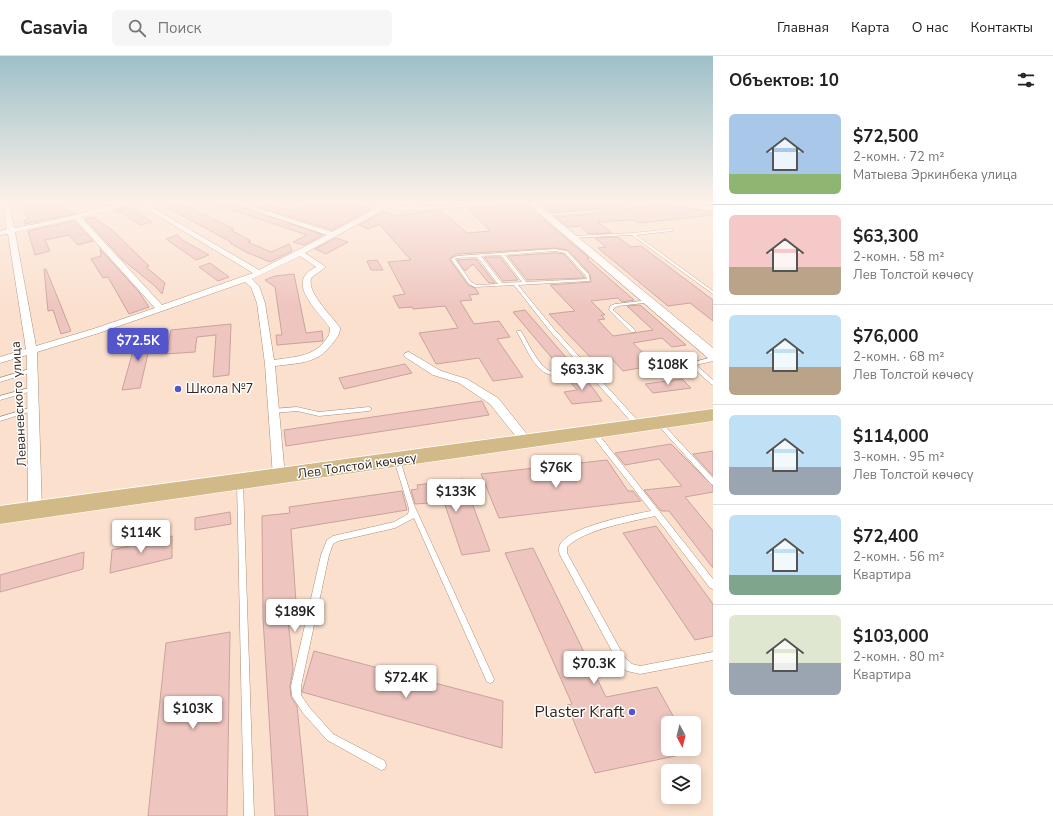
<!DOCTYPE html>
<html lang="ru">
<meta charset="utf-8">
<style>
:root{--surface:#fff;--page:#f6f6f6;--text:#222;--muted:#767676;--line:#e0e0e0;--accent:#5454cb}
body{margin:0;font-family:"Nunito Sans",sans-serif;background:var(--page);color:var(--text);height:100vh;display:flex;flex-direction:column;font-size:15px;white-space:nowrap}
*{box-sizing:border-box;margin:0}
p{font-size:13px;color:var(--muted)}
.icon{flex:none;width:22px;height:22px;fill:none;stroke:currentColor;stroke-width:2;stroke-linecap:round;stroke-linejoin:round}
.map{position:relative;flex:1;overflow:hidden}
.panel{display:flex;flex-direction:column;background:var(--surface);width:340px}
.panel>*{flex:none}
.needle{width:26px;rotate:173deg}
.buttons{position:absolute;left:661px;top:660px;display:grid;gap:8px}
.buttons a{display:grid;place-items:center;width:40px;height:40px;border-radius:6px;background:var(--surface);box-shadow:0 2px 10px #0003;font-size:20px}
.price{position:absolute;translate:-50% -34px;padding:0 9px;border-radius:4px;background:#fff;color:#222;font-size:13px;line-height:26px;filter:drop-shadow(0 1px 2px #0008)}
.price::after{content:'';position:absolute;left:50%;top:24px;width:12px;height:9px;margin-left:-6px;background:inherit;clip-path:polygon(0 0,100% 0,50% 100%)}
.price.on{background:var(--accent);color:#fff}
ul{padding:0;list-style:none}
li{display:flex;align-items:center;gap:12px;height:100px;padding:0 16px}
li+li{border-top:1px solid var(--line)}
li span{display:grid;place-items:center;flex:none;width:112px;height:80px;border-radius:6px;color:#555}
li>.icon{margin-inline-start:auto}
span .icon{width:48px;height:48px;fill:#fffc;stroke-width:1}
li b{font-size:17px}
h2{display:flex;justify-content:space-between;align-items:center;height:48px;padding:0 16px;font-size:17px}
header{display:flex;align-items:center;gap:24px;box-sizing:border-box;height:56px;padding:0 20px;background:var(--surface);border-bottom:1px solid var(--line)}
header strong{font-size:19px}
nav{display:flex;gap:22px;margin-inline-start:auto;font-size:14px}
.search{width:280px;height:36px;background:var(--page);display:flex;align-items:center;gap:10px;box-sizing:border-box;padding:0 14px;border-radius:6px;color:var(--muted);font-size:15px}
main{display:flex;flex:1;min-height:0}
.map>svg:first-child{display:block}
</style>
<header>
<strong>Casavia</strong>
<div class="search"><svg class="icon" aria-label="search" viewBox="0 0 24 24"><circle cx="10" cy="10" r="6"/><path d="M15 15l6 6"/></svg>Поиск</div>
<nav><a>Главная</a><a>Карта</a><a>О нас</a><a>Контакты</a></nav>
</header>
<main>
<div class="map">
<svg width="713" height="760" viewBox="0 0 713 760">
<rect width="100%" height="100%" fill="#fbe0ce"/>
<g fill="#eec5bf" stroke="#c9a29c">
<polygon points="20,146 32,146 34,150 48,146 62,146 73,158 25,168 24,164 28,163"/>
<polygon points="157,146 185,146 184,149 234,173 231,174 251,185 248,186 271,196 289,188 292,195 270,206 246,196 230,187 231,186"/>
<polygon points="211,146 228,146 323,179 304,189 293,186 307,179 211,147"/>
<polygon points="243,146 258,146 289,154 294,155 314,146 320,148 323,146 349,146 371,153 332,174"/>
<polygon points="575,146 613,146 624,153 645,151 646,146 666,146 670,149 713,156 713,159 639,167 634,164 598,166 612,177 589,178 580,170 568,171 555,161 601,158 603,156 603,154 600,152 550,156 540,148"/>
<polygon points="525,148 589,202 587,203 634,244 622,246 618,242 591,245 605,259 601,259 605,263 598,264 613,280 653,274 627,250 640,249 686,289 672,291 662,282 633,287 656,309 623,315 611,302 594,305 549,258 575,255 550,229 591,226 590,218 568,194 555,192 457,198 450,202 450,204 468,229 475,232 479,238 469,239 472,244 460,245 474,268 499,265 510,281 497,283 523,321 493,325 479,302 436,308 419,277 458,272 445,250 413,253 412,251 399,252 393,240 405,238 388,206 411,204 379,168 369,173 359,169 383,156 396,160 440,154 467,177 490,175 468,152"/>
<polygon points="127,150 152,166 140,169 121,156 117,157 113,154"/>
<polygon points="93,161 112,174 149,210 146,211 165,227 162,238 155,230 123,204 85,163"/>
<polygon points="74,165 93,185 78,189 69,179 45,184 50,195 35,199 28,175"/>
<polygon points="177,179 184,185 209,199 196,204 166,183"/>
<polygon points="618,181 631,191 641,190 713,244 713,265 690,247 668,250 598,192 606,191 595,182"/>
<polygon points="336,182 348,186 326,198 315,193"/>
<polygon points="100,193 139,236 149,251 129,258 108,221 103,222 91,203 101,200"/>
<polygon points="555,197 564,198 585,222 527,224 508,200"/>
<polygon points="484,201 500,201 518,224 503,225"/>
<polygon points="476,203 495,227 489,227 473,208 465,215 457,204"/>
<polygon points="377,204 383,214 371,214 367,205"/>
<polygon points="210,207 229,221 218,225 199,211"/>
<polygon points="44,213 46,213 71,275 61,278 53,254 48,255"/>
<polygon points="294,218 306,277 322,275 323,285 277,289 276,279 282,279 275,231 265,224 275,220"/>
<polygon points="525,254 576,313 562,314 513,256"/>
<polygon points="231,268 229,319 213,321 216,279 197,281 195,296 166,298 171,274"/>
<polygon points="153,276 140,332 122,334 138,277"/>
<polygon points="405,308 412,317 344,333 339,322"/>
<polygon points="582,318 595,335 602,345 572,348 564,336 577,334 566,321"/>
<polygon points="682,323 691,332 653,337 645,328"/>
<polygon points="482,345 489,359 286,390 284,374"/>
<polygon points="671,388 713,430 713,436 685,441 713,475 713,512 669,455 661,455 644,434 682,430 659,403 625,409 615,397"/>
<polygon points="713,395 713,420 693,398"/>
<polygon points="607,404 628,435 633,435 641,445 499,462 481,418"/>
<polygon points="463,423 490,495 462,499 444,446 415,448 411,434 418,433 417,429"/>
<polygon points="402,435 407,454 291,473 297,561 288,563 293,613 290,630 291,641 297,650 308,760 275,760 263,562 262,460 290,457 289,451"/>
<polygon points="230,456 231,468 195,474 195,462"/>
<polygon points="656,470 713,548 713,580 695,584 623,477"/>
<polygon points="172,480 172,502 110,517 112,494"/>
<polygon points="533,492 606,641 657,631 677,667 668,667 668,693 689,693 689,697 595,717 567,649 572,648 505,497"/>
<polygon points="84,496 83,513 0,536 0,519"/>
<polygon points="230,576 227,760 148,760 166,587"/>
<polygon points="314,595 503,645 502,692 302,636"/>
</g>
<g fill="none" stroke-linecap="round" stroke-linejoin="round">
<g stroke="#ac8e79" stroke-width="1">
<g id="lane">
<polygon points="619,146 623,146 628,149 625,150"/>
<polygon points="600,154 602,155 601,156 546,160 544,159 546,158"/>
<polygon points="671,173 672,173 672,175 636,179 713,235 713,238 632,179 572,182 570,181 572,180 633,177"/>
<path d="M555 193 567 195 589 219 590 225 518 229 554 273 640 367 641 369 640 371H636L587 316C576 317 563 321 552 319 535 317 525 289 517 276V275H521C527 285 539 311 550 315 559 318 575 314 584 313L550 275 514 229 475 231 469 228 451 203 457 200ZM555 195 565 197 586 220 587 223 526 226 505 199ZM501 199 522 226 502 227 481 200ZM477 201 498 228 477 229 471 226 455 203 458 202Z"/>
<polygon points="650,244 652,244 652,246 618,250 614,252 613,254 635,274 635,276 631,276 609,254 610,250 615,248"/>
<polygon points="713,301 713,305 696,309 713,324 713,329 711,328 689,308 690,307"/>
<polygon points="33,312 35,313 36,314 35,315 0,326 0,322"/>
<polygon points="33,331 35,332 36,333 35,334 0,344 0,340"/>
<polygon points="33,351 36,353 35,354 0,365 0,361"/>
<polygon points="297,351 319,356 369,351 372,353 369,355 319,360 297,355 273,357 270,355 273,353"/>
<polygon points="659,365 661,366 713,422 713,429 711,428 657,368 656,367"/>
<path d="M591 374H595L713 523V533L710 532 655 460C630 466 585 473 567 491V497L625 602 632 608 640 610 713 596V604L640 618 627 615 619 608 560 499C559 496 558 491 561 487 573 470 630 459 651 455L591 378 590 376Z"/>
<polygon points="395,402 399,402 400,404 414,449 494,623 493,626 490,627 487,626 414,462 395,472 338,485 333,488 329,499 301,630 301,639 309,651 333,678 385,705 386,709 385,713 381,714 327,684 303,657 292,640 291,630 321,499 327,484 333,480 394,466 408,458 409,454 408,449 394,404"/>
<polygon points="240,423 242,424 243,426 254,760 244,760 237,426 238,424"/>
</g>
</g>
<g stroke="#ac8e79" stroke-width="1">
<g id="street">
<path d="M3 146H9L14 172 46 166 126 146H143L259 214 327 179 229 146H238L332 176 380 150 364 146 384 147 391 146 390 148C425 155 467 145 504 146L501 148 405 155 387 152 305 197 326 211 312 221C304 234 332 260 340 272 340 279 336 283 332 288 318 308 298 307 275 310L285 421 284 425 279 426 274 425 273 421 265 308 257 247 251 231 245 226 99 277 37 296 42 454 40 458 35 460 30 458 28 454 27 299 0 307V301L26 293 8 178 0 179V175L7 173ZM136 146 137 147 253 217 162 249 81 161ZM75 163 155 252 93 273 36 290 15 176ZM300 200 316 211C284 226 318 254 330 272 330 278 328 281 324 286 312 301 293 301 274 304L265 247 259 230 252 223Z"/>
<polygon points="667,146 681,146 713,151 713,155 670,148"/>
<polygon points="409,296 441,315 467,323 498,342 530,382 532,385 530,388 526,390 522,388 490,348 459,327 433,319 405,301 404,299 405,297"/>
</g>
</g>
<g stroke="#ac8e79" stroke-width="1">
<polygon id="secondary" points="526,146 535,146 713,292 713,303 708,302"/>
</g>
<g stroke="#fff" stroke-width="1">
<polygon id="primary" points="713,353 713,365 0,468 0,450"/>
</g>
<use href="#lane" fill="#fff" fill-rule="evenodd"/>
<use href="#street" fill="#fff" fill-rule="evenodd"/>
<use href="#secondary" fill="#fff" fill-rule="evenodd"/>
<use href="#primary" fill="#d1ba87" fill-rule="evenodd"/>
</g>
<linearGradient id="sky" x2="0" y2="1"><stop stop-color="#9ec0c9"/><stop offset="0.58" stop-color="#fdf1e9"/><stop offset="1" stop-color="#fdf1e9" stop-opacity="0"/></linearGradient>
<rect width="713" height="252" fill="url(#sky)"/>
<g fill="#5454cb" stroke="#fff" stroke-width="1.5">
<circle cx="178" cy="333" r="4"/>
<circle cx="632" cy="656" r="4"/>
</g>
<g text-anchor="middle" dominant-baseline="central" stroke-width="3" stroke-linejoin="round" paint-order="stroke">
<g font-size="13" fill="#32261e" stroke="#fff" text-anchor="start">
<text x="186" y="333">Школа №7</text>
</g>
<g font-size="13" fill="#32261e" stroke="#fff">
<text transform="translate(19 348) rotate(-93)">Леваневского улица</text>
<text transform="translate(357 410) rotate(-8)">Лев Толстой көчөсү</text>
</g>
<g font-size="16" fill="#32261e" stroke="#fff" text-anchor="end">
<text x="624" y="656">Plaster Kraft</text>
</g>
</g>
</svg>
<div class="buttons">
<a><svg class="needle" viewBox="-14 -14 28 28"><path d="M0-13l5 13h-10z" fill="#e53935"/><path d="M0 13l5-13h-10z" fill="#767676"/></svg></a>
<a><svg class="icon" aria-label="layers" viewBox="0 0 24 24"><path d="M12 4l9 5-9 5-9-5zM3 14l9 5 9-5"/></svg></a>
</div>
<b class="price on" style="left:138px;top:306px">$72.5K</b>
<b class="price" style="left:668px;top:330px">$108K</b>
<b class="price" style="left:582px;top:335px">$63.3K</b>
<b class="price" style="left:556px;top:433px">$76K</b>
<b class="price" style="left:456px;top:457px">$133K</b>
<b class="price" style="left:141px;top:498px">$114K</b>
<b class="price" style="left:295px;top:577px">$189K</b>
<b class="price" style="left:594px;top:629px">$70.3K</b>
<b class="price" style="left:406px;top:643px">$72.4K</b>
<b class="price" style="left:193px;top:674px">$103K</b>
</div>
<section class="panel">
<h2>Объектов: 10<svg class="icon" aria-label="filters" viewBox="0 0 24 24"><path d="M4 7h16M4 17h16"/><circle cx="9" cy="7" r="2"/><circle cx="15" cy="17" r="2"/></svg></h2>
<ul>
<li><span style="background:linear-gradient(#a9c7e8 75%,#8fb573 0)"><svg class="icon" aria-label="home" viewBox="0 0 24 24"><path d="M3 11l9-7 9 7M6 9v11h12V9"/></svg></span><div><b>$72,500</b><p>2-комн. · 72 m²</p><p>Матыева Эркинбека улица</p></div></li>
<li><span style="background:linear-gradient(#f6c9c9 65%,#b9a48a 0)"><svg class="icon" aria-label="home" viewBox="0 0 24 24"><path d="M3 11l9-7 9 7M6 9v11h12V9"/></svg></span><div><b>$63,300</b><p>2-комн. · 58 m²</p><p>Лев Толстой көчөсү</p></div></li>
<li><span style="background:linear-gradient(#bfe0f5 65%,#b9a48a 0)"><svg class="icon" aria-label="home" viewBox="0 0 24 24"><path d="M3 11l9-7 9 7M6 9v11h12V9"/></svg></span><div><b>$76,000</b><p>2-комн. · 68 m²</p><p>Лев Толстой көчөсү</p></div></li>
<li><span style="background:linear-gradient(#bfe0f5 65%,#9aa5b1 0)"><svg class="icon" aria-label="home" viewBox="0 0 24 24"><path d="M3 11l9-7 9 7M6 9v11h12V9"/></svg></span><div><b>$114,000</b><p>3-комн. · 95 m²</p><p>Лев Толстой көчөсү</p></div></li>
<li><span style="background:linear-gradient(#bfe0f5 75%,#7fa58c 0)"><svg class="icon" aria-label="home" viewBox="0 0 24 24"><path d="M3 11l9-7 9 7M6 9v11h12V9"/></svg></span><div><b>$72,400</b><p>2-комн. · 56 m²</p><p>Квартира</p></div></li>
<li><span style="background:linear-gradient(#dfe7d0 60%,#9aa5b1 0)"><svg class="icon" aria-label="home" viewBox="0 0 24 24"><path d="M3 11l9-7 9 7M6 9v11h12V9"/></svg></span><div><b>$103,000</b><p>2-комн. · 80 m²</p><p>Квартира</p></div></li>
</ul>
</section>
</main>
